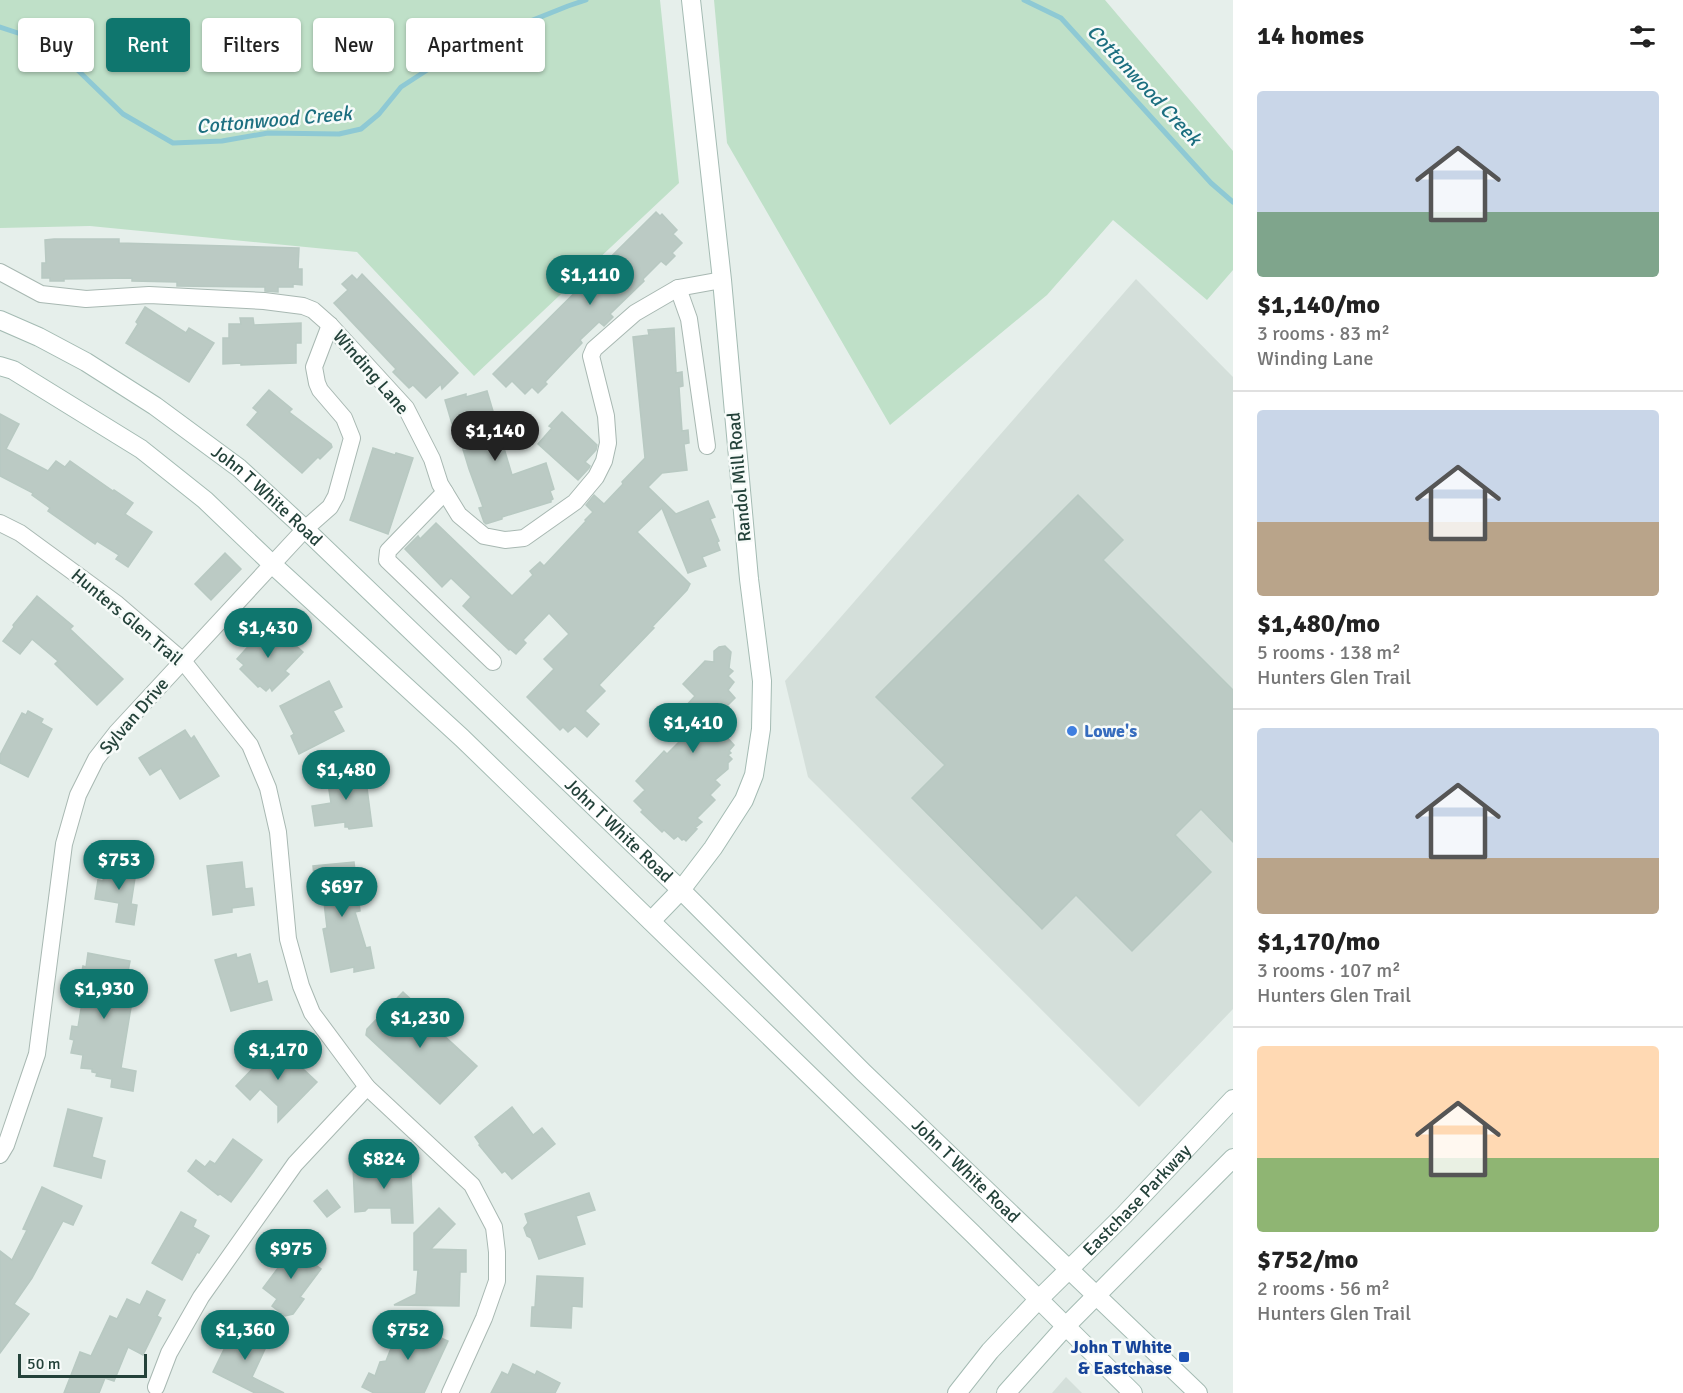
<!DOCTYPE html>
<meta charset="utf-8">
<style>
:root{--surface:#fff;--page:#f2f2f2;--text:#222;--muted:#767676;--line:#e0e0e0;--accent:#0f766e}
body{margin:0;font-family:Signika,sans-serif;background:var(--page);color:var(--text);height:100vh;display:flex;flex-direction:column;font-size:22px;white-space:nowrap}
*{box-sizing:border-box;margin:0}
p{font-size:20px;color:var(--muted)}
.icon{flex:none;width:33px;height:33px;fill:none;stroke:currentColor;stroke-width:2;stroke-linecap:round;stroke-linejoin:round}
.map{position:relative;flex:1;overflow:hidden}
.details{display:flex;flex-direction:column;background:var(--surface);width:450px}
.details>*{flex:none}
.top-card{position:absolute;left:18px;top:18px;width:570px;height:54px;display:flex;gap:12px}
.scale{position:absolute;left:18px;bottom:15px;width:129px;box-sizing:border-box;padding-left:6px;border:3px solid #24423a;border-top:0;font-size:16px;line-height:21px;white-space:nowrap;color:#24423a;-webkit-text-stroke:4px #f7fbf9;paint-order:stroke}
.price{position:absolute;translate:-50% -51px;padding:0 14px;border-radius:21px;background:var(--accent);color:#fff;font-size:20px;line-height:39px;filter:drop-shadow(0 2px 3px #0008)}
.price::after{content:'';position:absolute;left:50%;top:36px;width:18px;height:14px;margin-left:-9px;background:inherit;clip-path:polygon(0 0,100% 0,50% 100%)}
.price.selected{background:#222;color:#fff}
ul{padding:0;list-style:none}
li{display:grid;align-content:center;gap:12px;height:318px;padding:0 24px}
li+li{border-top:2px solid var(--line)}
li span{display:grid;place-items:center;height:186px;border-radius:6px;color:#555}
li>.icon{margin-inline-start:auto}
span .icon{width:108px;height:108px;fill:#fffc;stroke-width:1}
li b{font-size:26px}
h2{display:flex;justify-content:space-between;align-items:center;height:72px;padding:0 24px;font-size:26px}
.pill{padding:0 21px;border-radius:6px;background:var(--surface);box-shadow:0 2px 4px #0004;font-size:21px;line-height:54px}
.pill.selected{background:var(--accent);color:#fff}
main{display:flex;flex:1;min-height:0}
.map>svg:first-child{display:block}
</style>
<main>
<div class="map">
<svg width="1233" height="1393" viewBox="0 0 1233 1393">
<rect width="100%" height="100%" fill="#e6efeb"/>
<g fill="#d4dfda">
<polygon points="1136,279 1233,377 1233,1009 1139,1107 808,777 785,681"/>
<polygon points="1066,1377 1082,1393 1052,1393"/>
</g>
<g fill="#bfe0c8">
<polygon points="0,0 660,0 679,183 474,376 357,252 90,226 0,228"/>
<polygon points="714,0 1105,0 1233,151 1233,270 1207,300 1113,220 1047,295 890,425 727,143"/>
</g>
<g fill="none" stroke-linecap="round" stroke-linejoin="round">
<g stroke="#8ec9d4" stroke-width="5">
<polyline points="1024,0 1061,18 1211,183 1233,202"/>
<polyline points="0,27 24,35 59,52 123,114 173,143 222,141 268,133 339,134 361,129 379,114 401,87 458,50 568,6 586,0"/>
</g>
</g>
<g fill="#bbcac4" stroke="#b8c9c2" stroke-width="1.5">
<polygon points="656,212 660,216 662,214 677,230 673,234 682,243 672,253 675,256 666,265 661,261 643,279 644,281 610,314 613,317 604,326 599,322 580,340 582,343 545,382 547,384 538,393 532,387 525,394 512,381 506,387 493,374"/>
<polygon points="54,239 119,239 119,243 299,248 298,269 302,269 302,285 293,284 293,287 278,287 278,292 265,291 265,287 177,286 177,282 132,281 132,278 64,279 64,281 50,281 50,278 42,278 42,263 46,263 45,240"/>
<polygon points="362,274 458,373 442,389 441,384 426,398 413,385 409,388 393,372 396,369 334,303 348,290 342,284 352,275 357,280"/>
<polygon points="145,307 186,333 189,328 214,343 189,382 126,343 138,324 136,322"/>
<polygon points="240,318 253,318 254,325 301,323 301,343 296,343 296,363 241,365 241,363 223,364 223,338 229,338 229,324 241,324"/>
<polygon points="674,328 676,373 682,372 683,386 679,387 682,431 688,430 689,443 684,444 687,470 662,473 648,487 676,514 708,501 715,517 710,519 719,541 717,542 720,550 702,557 706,566 688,573 662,508 637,532 690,584 687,590 652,627 654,628 599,685 605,691 585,711 599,724 587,737 575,726 568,732 563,727 560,730 527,697 554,669 544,659 569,634 549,613 523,640 526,643 516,654 510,649 509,650 463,606 471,597 451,578 442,587 405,549 418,536 420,539 436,523 512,596 533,575 530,571 540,562 544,566 586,521 585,520 593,512 586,505 594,495 604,504 623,484 622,482 645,458 633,337 649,335 648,330"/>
<polygon points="269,390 292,409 289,412 331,444 332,447 320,459 318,457 302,473 247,425 258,412 253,408"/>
<polygon points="487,391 512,475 546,463 554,489 550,491 553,499 551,500 551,502 502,517 502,519 486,524 484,522 479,508 483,507 469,469 458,433 455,434 445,400 466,394 466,397"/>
<polygon points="562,412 597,445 596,450 585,462 590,466 589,468 578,480 538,444 552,428 549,426"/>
<polygon points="0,414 19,424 6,449 48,471 56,461 65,467 70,461 113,491 114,490 133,503 125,514 152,532 128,567 116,559 119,555 97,541 95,544 48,511 50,508 32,495 33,493 0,476"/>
<polygon points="373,448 395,455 396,453 413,458 388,534 350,520"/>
<polygon points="1078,495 1123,540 1103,560 1233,690 1233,842 1201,809 1175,835 1211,872 1132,951 1076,895 1042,929 912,798 945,765 876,697"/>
<polygon points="225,553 241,569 211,600 195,584"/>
<polygon points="37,596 73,626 70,629 123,679 97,705 55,664 58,661 32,639 20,654 3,641 14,627 13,625"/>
<polygon points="268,624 289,645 292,642 303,652 285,671 289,674 272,691 270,687 266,691 260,686 258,687 240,669 244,665 237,659"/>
<polygon points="725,646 731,652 729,668 733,671 728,676 734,682 728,690 735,698 727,706 734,714 735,720 723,733 734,745 729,751 731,753 728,755 732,759 728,763 728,769 715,780 720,785 710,795 715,800 697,818 702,822 695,828 697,829 686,841 684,839 682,840 678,836 674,839 664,830 662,832 641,812 643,810 634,801 645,790 636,781 664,751 667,754 681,740 683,715 687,711 684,708 695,696 683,684 705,661 714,662 714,651 719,647"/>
<polygon points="329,681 342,707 333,711 344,731 299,754 291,736 294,734 280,706"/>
<polygon points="28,711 43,719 41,723 52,729 28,777 0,763 0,755 22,713 26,715"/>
<polygon points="185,730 191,739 194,736 219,776 180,799 161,768 150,775 139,758"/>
<polygon points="364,765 372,826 349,829 348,827 345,827 345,822 315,826 312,806 331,803 327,777 348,774 347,768"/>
<polygon points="110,862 131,865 130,870 133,870 132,878 135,878 131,904 137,905 134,925 116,922 119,903 95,899 98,880 103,881 105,868 108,869"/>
<polygon points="242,862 245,889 252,888 254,905 232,908 232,912 213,915 207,866"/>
<polygon points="354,862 360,911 355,912 366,948 370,947 374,968 354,972 354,967 331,972 323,929 327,928 322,886 315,887 313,866"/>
<polygon points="88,953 130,961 124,993 133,995 121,1068 136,1071 133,1091 111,1087 112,1079 96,1076 97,1073 92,1072 92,1069 81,1068 83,1055 71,1053 74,1040 70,1039 72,1026 78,1027 83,997 77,996 83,966 86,967"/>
<polygon points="236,954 237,958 250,954 258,984 267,981 272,1000 231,1011 215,960"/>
<polygon points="403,992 417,1005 414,1008 477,1066 440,1104 366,1035 367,1029"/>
<polygon points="275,1045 299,1069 301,1067 317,1082 278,1122 278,1106 260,1089 250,1100 236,1086"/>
<polygon points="512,1107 533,1135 542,1128 555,1144 512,1179 505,1171 502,1173 479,1145 480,1144 475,1137"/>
<polygon points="68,1109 102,1118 92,1157 105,1161 101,1178 54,1166"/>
<polygon points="233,1139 262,1160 231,1202 220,1194 218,1195 188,1171 196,1160 205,1167 210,1161 215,1164"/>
<polygon points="376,1163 377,1167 402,1165 411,1173 413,1223 392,1223 391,1208 368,1208 365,1211 355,1212 353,1166"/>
<polygon points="42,1187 82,1206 73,1225 63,1221 32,1278 14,1304 29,1314 0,1353 0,1251 12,1260 27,1230 23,1229"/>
<polygon points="327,1190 340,1207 327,1217 314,1201"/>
<polygon points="589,1193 595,1210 576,1216 585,1244 539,1259 531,1238 527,1236 524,1228 528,1223 525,1214"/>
<polygon points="439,1208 455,1224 431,1249 466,1250 466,1272 460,1272 459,1306 394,1305 416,1294 418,1270 414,1270 414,1233"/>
<polygon points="181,1212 196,1220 193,1227 209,1236 199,1253 197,1252 182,1280 152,1263"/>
<polygon points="287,1244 321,1269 300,1297 304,1299 293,1314 285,1316 272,1306 277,1299 263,1288 281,1264 274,1260"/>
<polygon points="537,1276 583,1278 582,1307 572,1306 571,1328 531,1326 532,1307 535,1307"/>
<polygon points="147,1291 165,1300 157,1316 161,1318 143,1355 128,1347 114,1381 105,1378 99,1393 64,1393 80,1352 91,1356 110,1316 117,1319 127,1299 140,1305"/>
<polygon points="397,1318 448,1341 424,1393 374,1393 362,1387 369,1373 375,1376 380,1362 386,1361 395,1338 389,1335"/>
<polygon points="254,1328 271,1336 252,1377 284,1393 255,1393 213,1372 232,1333 242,1338 246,1331 251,1334"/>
<polygon points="513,1364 535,1375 537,1371 560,1383 555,1393 491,1393 502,1372 508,1375"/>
</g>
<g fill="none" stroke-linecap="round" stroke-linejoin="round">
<g stroke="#a8b8b2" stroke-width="18">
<g id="street">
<polyline points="0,272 41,294 86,299 149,295 264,301 303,306 313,310 330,325 406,408 432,459 440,484 459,515 484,536 505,540 524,538 575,502 596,477 604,461 608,443 606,416 591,356 594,349 635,313 678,288 722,280"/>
<polyline points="678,288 689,319 707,446"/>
<polyline points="445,492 388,551 387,560 493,662"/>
<polyline points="0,523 20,533 117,604 183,661 250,745 268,788 278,832 288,939 301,986 312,1013 367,1087 472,1185 494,1227 497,1252 497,1281 484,1318 450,1393"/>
<polyline points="0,1155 6,1145 37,1054 64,844 78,795 96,759 117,732 305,529 330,507 336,496 352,438 344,418 320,390 317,383 314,367 330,325"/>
<polyline points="156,1387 169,1353 201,1297 295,1164 367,1087"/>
</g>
</g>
<g stroke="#a4bbb3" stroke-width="20">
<g id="secondary">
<path id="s1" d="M0 320 39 337 86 362 155 406 239 468 305 529 681 890 863 1072 1198 1393"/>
<polyline points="0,366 13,370 141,449 205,500 273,565 462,738 973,1234 1133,1393"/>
<polyline points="651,921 681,890 713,848 744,800 754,775 761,729 762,681 749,579 722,280 691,0"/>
<path id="s2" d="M957 1393 990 1351 1038 1300 1124 1215 1233 1099"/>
<polyline points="1006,1393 1065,1327 1233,1158"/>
</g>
</g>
<use href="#street" stroke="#fff" stroke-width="16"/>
<use href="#secondary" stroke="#fff" stroke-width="18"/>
</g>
<circle fill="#3f7fe0" stroke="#f7fbf9" stroke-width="2" cx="1072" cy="731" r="6"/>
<rect fill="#1a4fb4" stroke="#f7fbf9" stroke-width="2" x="1178" y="1351" width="12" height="12" rx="3"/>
<g text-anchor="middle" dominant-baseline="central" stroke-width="5" stroke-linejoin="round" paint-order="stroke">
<g font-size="18" fill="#24423a" stroke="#f7fbf9">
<text transform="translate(371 372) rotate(49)">Winding Lane</text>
<text transform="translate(739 477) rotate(-95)">Randol Mill Road</text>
<text stroke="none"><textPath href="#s1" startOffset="321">John T White Road</textPath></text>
<text transform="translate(127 617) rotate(40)">Hunters Glen Trail</text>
<text transform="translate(134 716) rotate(-49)">Sylvan Drive</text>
<text stroke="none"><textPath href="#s1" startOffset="807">John T White Road</textPath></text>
<text stroke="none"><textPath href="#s1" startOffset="1293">John T White Road</textPath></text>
<text stroke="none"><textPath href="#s2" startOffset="264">Eastchase Parkway</textPath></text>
</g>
<g font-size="18" font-weight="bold" fill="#366cbe" stroke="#f7fbf9" text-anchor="start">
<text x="1084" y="731">Lowe's</text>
</g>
<g font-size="18" font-weight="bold" fill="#164399" stroke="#f7fbf9" text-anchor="end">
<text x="1172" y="1347">John T White<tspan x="1172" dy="21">&amp; Eastchase</tspan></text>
</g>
<g font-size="20" font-style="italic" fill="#1c6f80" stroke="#f7fbf9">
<text transform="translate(1144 85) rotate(47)">Cottonwood Creek</text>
<text transform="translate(274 120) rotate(-5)">Cottonwood Creek</text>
</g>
</g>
</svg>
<div class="scale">50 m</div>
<b class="price" style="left:590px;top:306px">$1,110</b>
<b class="price selected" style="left:495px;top:462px">$1,140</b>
<b class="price" style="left:268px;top:659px">$1,430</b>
<b class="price" style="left:693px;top:754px">$1,410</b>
<b class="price" style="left:346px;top:801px">$1,480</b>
<b class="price" style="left:119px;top:891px">$753</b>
<b class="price" style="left:342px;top:918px">$697</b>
<b class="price" style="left:104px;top:1020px">$1,930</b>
<b class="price" style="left:420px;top:1049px">$1,230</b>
<b class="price" style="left:278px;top:1081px">$1,170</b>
<b class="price" style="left:384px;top:1190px">$824</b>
<b class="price" style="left:291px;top:1280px">$975</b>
<b class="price" style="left:245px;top:1361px">$1,360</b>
<b class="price" style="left:408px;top:1361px">$752</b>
<div class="top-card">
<a class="pill">Buy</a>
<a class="pill selected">Rent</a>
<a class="pill">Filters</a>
<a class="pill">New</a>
<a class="pill">Apartment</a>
</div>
</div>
<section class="details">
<h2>14 homes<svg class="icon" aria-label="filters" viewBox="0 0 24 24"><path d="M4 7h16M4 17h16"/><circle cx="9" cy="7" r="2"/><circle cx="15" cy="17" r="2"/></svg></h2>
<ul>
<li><span style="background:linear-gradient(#c9d6e8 65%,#7fa58c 0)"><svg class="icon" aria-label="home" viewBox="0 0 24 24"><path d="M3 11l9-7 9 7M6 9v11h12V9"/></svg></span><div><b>$1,140/mo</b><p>3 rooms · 83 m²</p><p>Winding Lane</p></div></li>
<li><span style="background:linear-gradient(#c9d6e8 60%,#b9a48a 0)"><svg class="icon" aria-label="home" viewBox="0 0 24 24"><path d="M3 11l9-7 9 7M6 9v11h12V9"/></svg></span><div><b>$1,480/mo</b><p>5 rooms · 138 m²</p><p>Hunters Glen Trail</p></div></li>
<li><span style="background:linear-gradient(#c9d6e8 70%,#b9a48a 0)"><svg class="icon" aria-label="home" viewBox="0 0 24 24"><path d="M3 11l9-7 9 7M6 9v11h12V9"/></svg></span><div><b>$1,170/mo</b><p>3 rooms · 107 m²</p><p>Hunters Glen Trail</p></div></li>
<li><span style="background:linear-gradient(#ffd9b3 60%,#8fb573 0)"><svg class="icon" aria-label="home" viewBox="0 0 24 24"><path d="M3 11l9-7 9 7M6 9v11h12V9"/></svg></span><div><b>$752/mo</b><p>2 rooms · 56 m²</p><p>Hunters Glen Trail</p></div></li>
</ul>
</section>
</main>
